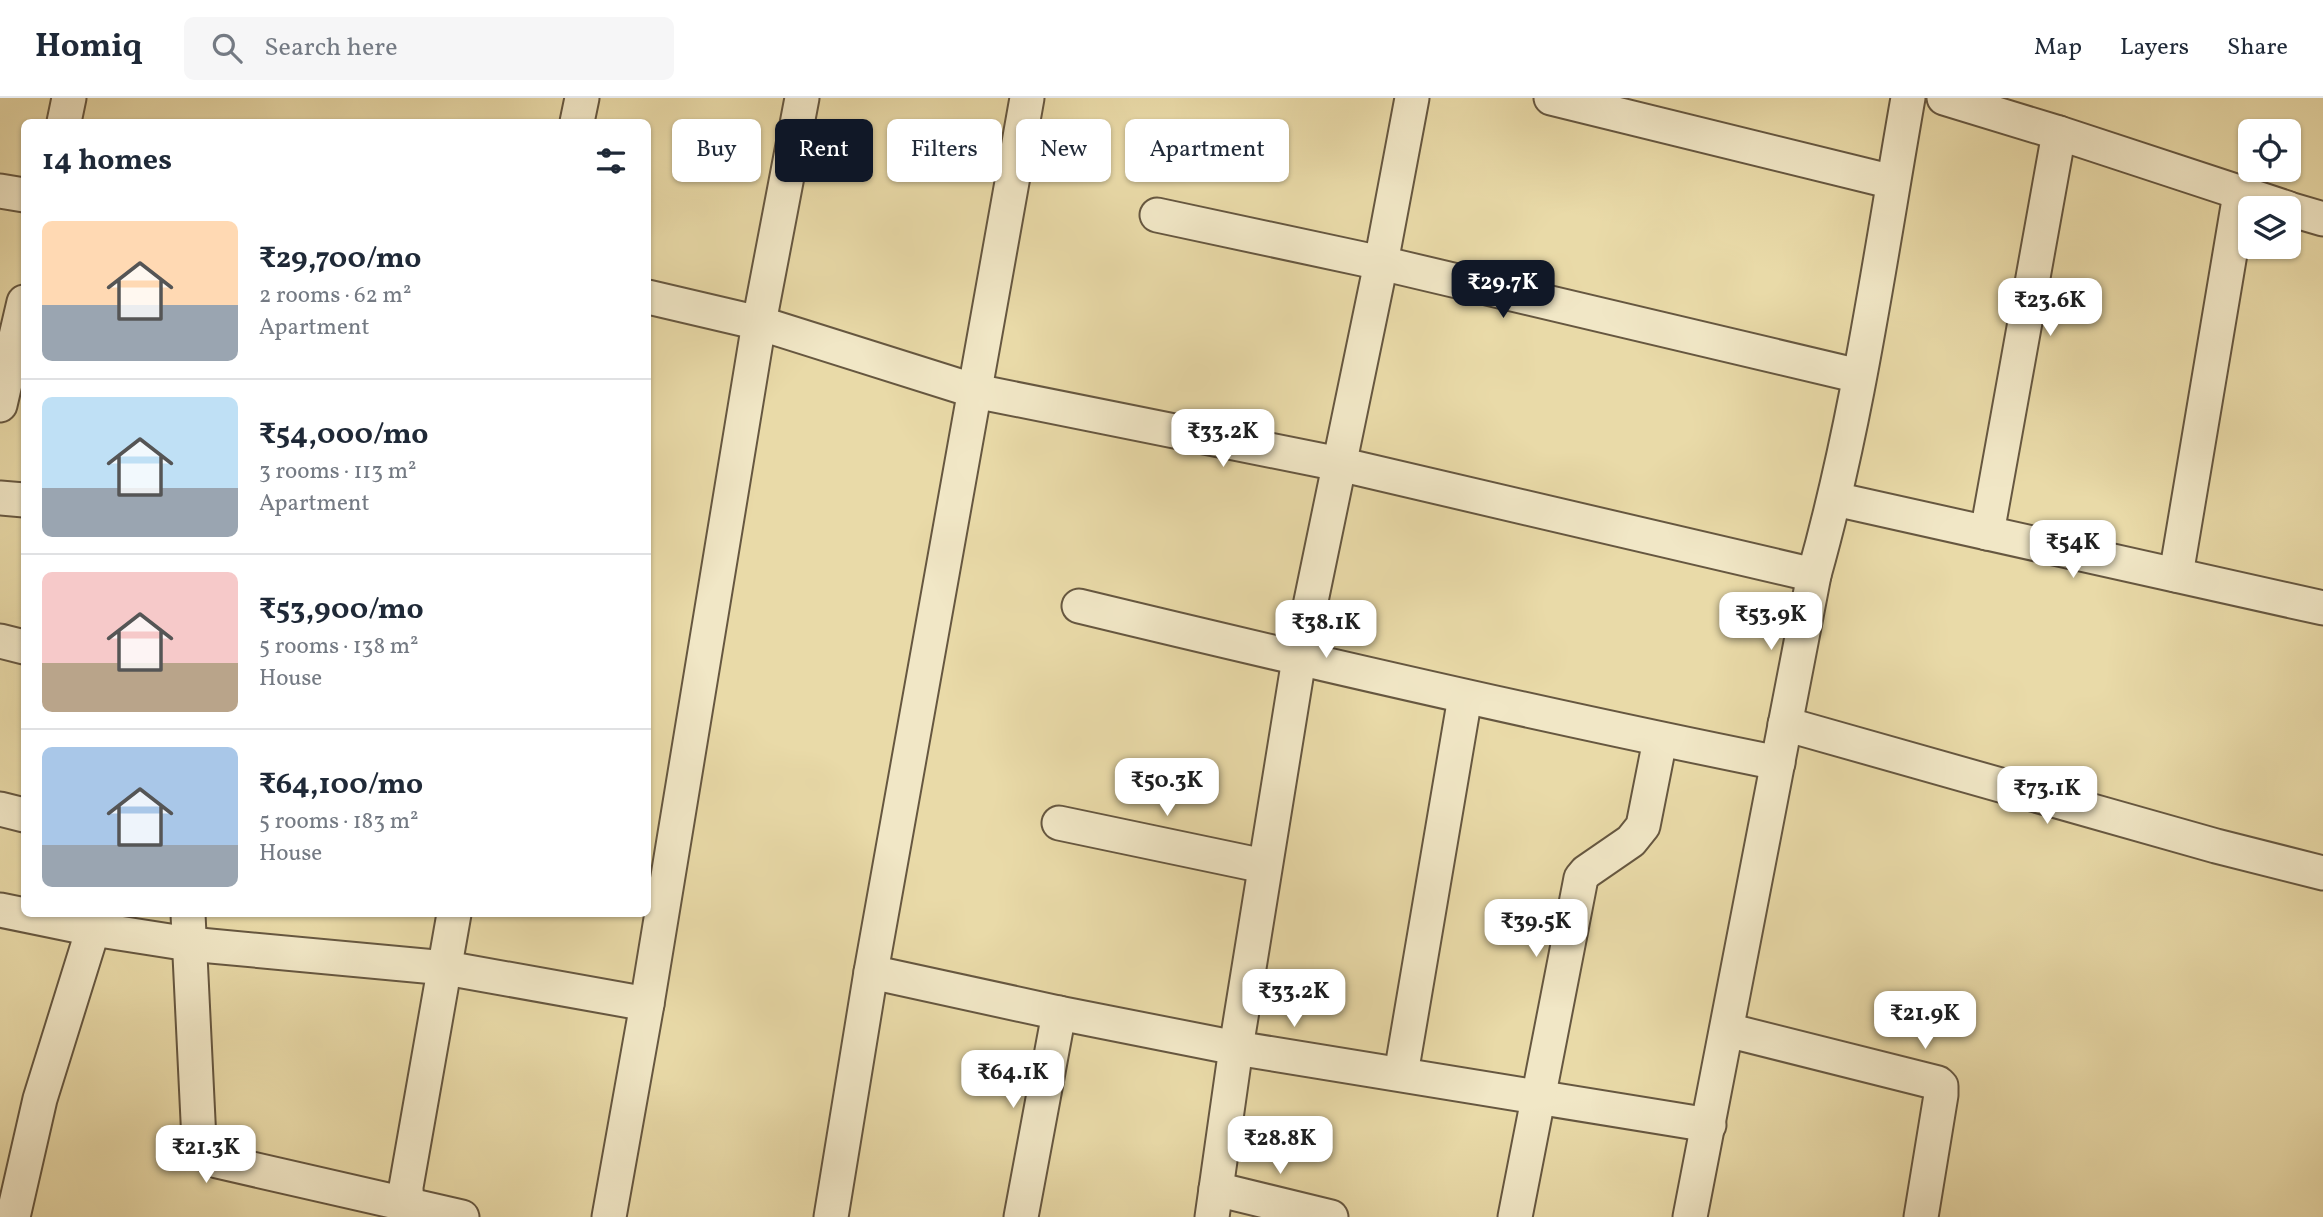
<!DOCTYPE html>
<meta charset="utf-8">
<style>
:root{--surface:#fff;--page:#f6f6f7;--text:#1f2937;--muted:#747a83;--line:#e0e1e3;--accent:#111827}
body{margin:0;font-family:Vollkorn,serif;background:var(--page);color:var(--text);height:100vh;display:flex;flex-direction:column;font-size:26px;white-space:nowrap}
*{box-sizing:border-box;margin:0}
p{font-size:23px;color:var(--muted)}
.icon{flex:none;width:38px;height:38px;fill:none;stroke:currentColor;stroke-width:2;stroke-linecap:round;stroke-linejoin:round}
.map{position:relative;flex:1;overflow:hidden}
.drawer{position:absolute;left:21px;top:21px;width:630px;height:798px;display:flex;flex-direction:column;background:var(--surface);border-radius:10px;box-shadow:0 2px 5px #0004}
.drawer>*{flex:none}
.guide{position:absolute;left:672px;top:21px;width:665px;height:63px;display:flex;gap:14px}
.buttons{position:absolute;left:2238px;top:21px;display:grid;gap:14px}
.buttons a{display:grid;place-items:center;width:63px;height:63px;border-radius:10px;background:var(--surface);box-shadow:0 2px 5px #0004;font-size:35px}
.price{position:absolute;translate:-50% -60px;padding:0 16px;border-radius:14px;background:#fff;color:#222;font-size:23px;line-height:46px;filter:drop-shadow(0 2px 4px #0008)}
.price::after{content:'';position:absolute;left:50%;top:42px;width:21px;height:16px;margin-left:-10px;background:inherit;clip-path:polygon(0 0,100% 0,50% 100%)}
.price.on{background:var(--accent);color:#fff}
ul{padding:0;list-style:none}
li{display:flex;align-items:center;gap:21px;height:175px;padding:0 21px}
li+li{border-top:2px solid var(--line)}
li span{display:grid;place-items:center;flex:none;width:196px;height:140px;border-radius:10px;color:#555}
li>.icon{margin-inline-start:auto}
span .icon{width:84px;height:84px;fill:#fffc;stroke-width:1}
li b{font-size:30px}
h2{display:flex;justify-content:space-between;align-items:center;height:84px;padding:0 21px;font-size:30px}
.tag{padding:0 24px;border-radius:10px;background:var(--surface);box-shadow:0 2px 5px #0004;font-size:24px;line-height:63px}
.tag.on{background:var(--accent);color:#fff}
header{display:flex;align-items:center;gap:42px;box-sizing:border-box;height:98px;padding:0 35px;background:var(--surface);border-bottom:2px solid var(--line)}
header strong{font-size:33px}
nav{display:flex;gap:38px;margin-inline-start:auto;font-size:24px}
.search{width:490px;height:63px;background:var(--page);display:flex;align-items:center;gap:18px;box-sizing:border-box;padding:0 24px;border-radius:10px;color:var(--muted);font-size:26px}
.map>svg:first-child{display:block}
</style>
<header>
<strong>Homiq</strong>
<div class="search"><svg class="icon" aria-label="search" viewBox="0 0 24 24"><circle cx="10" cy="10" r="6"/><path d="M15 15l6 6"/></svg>Search here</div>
<nav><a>Map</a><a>Layers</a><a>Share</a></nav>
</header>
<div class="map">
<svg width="2323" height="1119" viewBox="0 0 2323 1119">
<rect width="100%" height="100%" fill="#e9daa8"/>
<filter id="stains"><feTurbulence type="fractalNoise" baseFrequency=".00286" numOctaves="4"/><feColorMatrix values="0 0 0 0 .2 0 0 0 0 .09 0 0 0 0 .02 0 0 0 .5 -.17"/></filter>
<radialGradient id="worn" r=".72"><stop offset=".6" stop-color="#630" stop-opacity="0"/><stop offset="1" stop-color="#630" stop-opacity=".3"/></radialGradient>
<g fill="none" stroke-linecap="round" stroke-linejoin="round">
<g stroke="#665740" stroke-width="37">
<g id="street">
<polyline points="1551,0 1893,84"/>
<polyline points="1944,0 2059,35 2287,110"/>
<polyline points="64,24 69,0"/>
<polyline points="577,24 582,0"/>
<polyline points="0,93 24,97"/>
<polyline points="2289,111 2323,121"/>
<polyline points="1157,117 1381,165 1859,278"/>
<polyline points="648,199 759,225 975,293 1339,366 1814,477"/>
<polyline points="0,307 24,204"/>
<polyline points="0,400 24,402"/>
<polyline points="1835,401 2323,510"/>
<polyline points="1987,435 2059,35"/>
<polyline points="2176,477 2240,96"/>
<path d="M1079 508C1311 564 1544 618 1778 665"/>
<polyline points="0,543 24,549"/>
<polyline points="1785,626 2216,748 2323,775"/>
<polyline points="0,711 24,717"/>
<polyline points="1059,725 1264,768"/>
<polyline points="0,812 93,831 189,846 446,870 647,906"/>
<polyline points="188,816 199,1043 207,1057 217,1063 462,1119"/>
<polyline points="871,874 1059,915 1236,950 1709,1027"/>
<polyline points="1727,932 1938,985 1941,988 1941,997 1921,1119"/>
<polyline points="1401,976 1465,599"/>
<polyline points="1216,1091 1331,1119"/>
<polyline points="13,1119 40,1001 93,831"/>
<polyline points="407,1119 406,1089 454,816"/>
<polyline points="609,1119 647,906 759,225 802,0"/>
<polyline points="831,1119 871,874 1027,0"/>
<polyline points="1021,1119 1059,915"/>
<polyline points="1212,1119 1236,950 1299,561 1381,165 1412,0"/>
<polyline points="1515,1119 1581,780 1586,774 1631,743 1643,728 1660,642"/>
<path d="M1690 1119 1814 477C1858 321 1880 159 1908 0"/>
</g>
</g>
<use href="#street" stroke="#f1e7c6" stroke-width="33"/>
</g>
<rect width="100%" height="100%" filter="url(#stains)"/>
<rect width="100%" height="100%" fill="url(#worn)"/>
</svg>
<div class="buttons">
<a><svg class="icon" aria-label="locate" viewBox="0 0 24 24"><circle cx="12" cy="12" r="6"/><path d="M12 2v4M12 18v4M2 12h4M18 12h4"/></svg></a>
<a><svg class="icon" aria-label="layers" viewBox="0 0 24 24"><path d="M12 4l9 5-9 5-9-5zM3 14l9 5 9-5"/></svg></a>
</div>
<b class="price on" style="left:1503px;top:222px">₹29.7K</b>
<b class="price" style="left:2050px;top:240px">₹23.6K</b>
<b class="price" style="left:1223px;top:371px">₹33.2K</b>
<b class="price" style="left:2073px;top:482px">₹54K</b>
<b class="price" style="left:1771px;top:554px">₹53.9K</b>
<b class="price" style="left:1326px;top:562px">₹38.1K</b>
<b class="price" style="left:1167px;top:720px">₹50.3K</b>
<b class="price" style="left:2047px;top:728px">₹73.1K</b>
<b class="price" style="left:1536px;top:861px">₹39.5K</b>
<b class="price" style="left:1294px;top:931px">₹33.2K</b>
<b class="price" style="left:1925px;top:953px">₹21.9K</b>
<b class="price" style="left:1013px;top:1012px">₹64.1K</b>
<b class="price" style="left:1280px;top:1078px">₹28.8K</b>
<b class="price" style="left:206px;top:1087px">₹21.3K</b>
<div class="guide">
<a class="tag">Buy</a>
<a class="tag on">Rent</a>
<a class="tag">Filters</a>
<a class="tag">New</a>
<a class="tag">Apartment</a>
</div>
<section class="drawer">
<h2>14 homes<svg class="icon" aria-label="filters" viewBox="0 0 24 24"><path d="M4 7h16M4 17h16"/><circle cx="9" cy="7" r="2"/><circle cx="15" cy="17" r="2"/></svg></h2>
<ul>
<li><span style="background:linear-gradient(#ffd9b3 60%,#9aa5b1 0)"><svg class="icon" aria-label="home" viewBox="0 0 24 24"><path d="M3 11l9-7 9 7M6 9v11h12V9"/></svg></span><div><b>₹29,700/mo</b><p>2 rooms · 62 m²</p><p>Apartment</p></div></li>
<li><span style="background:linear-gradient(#bfe0f5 65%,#9aa5b1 0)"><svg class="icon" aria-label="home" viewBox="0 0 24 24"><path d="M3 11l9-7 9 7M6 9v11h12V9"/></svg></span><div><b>₹54,000/mo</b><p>3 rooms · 113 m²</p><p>Apartment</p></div></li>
<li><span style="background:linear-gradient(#f6c9c9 65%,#b9a48a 0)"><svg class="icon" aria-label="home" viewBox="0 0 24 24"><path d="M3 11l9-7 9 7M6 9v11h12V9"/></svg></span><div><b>₹53,900/mo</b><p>5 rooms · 138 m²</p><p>House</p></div></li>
<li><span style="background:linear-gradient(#a9c7e8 70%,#9aa5b1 0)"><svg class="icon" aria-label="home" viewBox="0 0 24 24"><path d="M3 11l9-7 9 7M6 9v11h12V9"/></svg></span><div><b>₹64,100/mo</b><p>5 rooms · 183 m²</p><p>House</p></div></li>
</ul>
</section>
</div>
